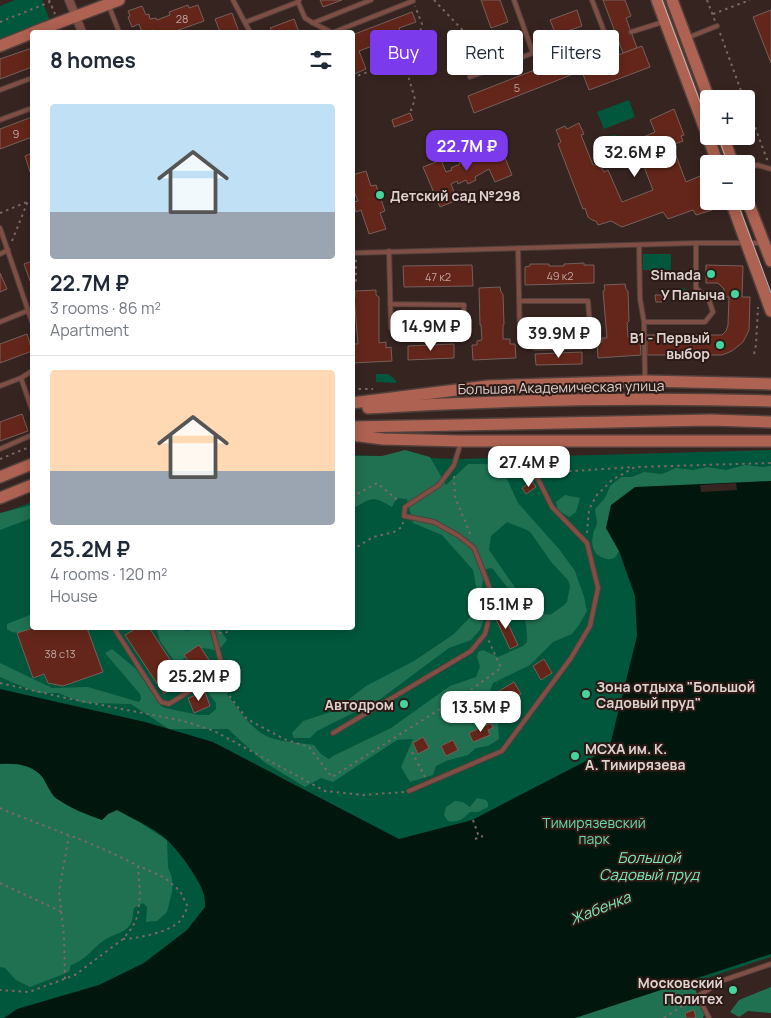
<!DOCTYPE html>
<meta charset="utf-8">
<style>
:root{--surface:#fff;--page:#f6f6f7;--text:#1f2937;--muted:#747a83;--line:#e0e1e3;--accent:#7c3aed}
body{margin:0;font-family:Manrope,sans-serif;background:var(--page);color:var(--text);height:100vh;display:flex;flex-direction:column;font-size:19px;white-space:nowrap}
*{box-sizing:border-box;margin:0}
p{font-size:16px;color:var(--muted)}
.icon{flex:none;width:28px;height:28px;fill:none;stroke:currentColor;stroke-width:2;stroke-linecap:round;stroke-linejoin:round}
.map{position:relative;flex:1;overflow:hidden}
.details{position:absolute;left:30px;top:30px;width:325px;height:600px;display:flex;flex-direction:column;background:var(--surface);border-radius:5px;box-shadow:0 2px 12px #0003}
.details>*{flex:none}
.hud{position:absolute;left:370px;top:30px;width:325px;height:45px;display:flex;gap:10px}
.tools{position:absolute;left:700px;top:90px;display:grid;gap:10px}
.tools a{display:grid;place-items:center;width:55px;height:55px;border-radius:5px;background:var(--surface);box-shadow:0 2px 12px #0003;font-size:25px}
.price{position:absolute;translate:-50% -42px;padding:0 11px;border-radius:10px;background:#fff;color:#222;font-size:16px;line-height:32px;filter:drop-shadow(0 1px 2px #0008)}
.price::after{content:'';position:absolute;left:50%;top:30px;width:15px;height:11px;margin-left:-8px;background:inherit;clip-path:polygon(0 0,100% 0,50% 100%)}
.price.on{background:var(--accent);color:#fff}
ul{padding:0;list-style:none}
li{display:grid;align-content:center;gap:10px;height:265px;padding:0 20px}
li+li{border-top:1px solid var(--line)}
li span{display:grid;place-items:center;height:155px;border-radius:5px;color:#555}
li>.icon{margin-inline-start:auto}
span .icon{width:90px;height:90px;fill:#fffc;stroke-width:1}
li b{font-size:21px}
h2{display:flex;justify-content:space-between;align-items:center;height:60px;padding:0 20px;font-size:21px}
.chip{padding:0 18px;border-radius:5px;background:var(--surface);box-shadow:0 2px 12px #0003;font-size:18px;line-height:45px}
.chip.on{background:var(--accent);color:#fff}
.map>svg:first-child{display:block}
</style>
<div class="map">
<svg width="771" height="1018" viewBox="0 0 771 1018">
<rect width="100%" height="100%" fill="#362420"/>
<g fill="#00573c">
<polygon points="15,0 42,0 50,21 0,40 0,6"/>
<polygon points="629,100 635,117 604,129 597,112"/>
<circle cx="614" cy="143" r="8"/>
<rect x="643" y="254" width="28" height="16"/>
<circle cx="682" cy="294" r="6"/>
<polygon points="376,374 388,374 396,380 396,383 376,382"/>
<polygon points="771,450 771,957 692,983 698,996 703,1018 0,1018 0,514 32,502 32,628 352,628 353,455 456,459"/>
</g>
<g fill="#1f7152" fill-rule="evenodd">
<path d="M405 450 430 457 446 485 468 464H494L507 479 518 503 559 549 575 571 584 597 587 611 579 625 572 634 553 642 530 665 493 683 488 696 502 718 498 723 499 739 488 746 476 748 468 755 446 761 436 766 433 775 410 782 401 767 413 739 397 740 333 782 321 778 305 787 264 762 228 729H169L131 704 83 703 58 693H38L0 677V663L52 688 88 687 139 702 141 699 140 694 105 653 112 649 136 669 161 706 165 708 199 715H209L216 709V703L207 691 208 686 216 681C235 700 247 731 274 739 286 742 302 743 314 745L321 754 329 759 333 756 391 728 450 686 476 677 480 667 477 657 478 652 483 650 498 657 523 646 527 642C528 607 512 594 492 568L486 569 482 585 485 616 480 630 471 640 449 648 379 700 317 731 310 738H294L292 733 303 721 334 711 366 686 414 661 454 634 470 617 477 592 473 570 442 535 413 523 407 499 397 498 392 507C372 495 373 498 353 508V456H382ZM507 522 527 530 531 533 552 563 568 580 570 586 567 602 563 606 550 615 540 613 527 605 489 550 491 536Z"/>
<path d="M745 465 763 467 771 466V481L700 485 606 528 619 551C616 557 614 560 607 559 595 557 590 547 593 535 593 531 596 528 597 524 597 519 595 513 595 509L605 498 610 486 621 477H632L644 472 662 474 676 468 693 470 707 467 726 470Z"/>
<polygon points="565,495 580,498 576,512 569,517 558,510 556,502"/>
<polygon points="32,505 32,518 0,530 0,513"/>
<path d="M32 614V627C24 631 15 636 7 629V624Z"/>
<path d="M159 628H180L186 631 196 629 197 628H219L227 640 218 651C197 646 194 646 180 663L175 662 160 641 157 631Z"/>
<path d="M16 763 31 768 42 775 54 797 78 811 102 820 108 814 117 810 139 822 167 840 168 867 172 878V892L167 912 157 921 146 922 147 907 143 903 134 908C133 912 133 919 131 923 127 931 119 933 112 936 95 943 88 960 71 965L69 972 30 987 16 980 5 968 0 967V764Z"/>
<path d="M477 798 486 800 488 803V807L478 812H470C463 819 458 823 448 821L444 815 446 807 455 801 463 802 470 807Z"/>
<polygon points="691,980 698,996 706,1010 703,1018 575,1018"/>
<polygon points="771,987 771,1013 748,1011 739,1017 730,1012 739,1000"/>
</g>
<path fill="#01170e" d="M771 481V954L575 1018H4L17 1009 99 985 144 963 187 930 205 907C205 904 205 899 204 895 200 880 179 851 167 840 153 827 133 819 117 810L108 814 102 820C86 814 69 808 56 798 50 793 47 784 43 778 33 764 15 763 0 764V689L145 722 213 742 399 839 472 820 609 749 637 636 635 596 619 551 606 528 611 505 635 487Z"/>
<polygon fill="#362420" points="736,483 737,490 701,492 700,485"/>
<g fill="#64261a" stroke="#75605b">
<polygon points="320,0 342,0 323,7"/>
<polygon points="481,0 500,0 508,22 491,28"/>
<polygon points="603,0 625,0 631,16 626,18 637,48 623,53"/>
<polygon points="188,5 189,8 198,5 204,21 173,32 155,32 154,30 142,32 139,24 132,27 128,17 130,16 128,11 142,6 146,15 149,14 150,19 156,18 157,20 170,15 169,12"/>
<polygon points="577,10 582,26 556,35 550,20"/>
<polygon points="771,10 771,63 753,17"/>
<polygon points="412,12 416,22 399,28 409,54 391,61 383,42 359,51 366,69 352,75 352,35"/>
<polygon points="232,13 239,32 220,32 215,19"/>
<polygon points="294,19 299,32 272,32 270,28"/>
<polygon points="642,46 650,67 589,90 581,69"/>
<polygon points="32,48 32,67 0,79 0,59"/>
<polygon points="565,58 571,75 474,113 468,96"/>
<polygon points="674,109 684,135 681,136 683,141 672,145 686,182 700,176 712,210 696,215 693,210 668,219 663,212 622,227 611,221 598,225 596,221 592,220 588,217 585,208 583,209 558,144 561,142 556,130 565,126 567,129 579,123 584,134 581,135 593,165 600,165 604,172 608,170 622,202 653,190 634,141 655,132 650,120"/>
<polygon points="410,113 413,120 394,127 392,120"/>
<polygon points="32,117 32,137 0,149 0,129"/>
<polygon points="497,138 512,175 495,182 489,169 475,177 476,180 468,184 466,180 458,184 457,181 451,184 457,200 440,207 423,167 441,160 446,172 452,170 451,168 460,164 459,161 468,157 470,161 485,157 480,145"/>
<polygon points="32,153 32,171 30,172 25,156"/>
<polygon points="366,171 371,186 376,185 385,211 380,213 386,229 369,234 361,210 356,212 353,202 358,201 352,186 352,175"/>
<polygon points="32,261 32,280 30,281 24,264"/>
<polygon points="584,263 584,265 594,265 594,283 525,285 525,267 530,266 530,264 549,264 549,266 564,266 564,264"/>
<polygon points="472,265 473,286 404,287 403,266"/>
<polygon points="706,265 743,266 742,297 750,297 749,330 743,342 732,351 722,355 647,355 647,335 722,335 726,331 728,325 729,297 724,297 724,289 718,283 706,283"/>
<polygon points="0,273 7,289 0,292"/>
<polygon points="625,284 626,289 628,291 629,321 627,323 628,337 635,336 635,342 640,341 641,355 598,358 597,343 602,342 602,338 607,338 603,291 605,290 604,285"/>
<polygon points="500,287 501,292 503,294 504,324 503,326 503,339 510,339 510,344 515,344 516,358 473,360 472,345 477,345 477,341 482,340 481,325 480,325 479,288"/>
<polygon points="376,290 376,295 379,297 379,343 386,342 386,348 391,347 392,361 352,363 353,344 358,344 354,297 355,297 355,291"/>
<polygon points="655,295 662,295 662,302 656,302"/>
<rect x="407" y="312" width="7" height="8"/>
<polygon points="568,322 568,342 543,342 543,323"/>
<polygon points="27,334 32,351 0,363 0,344"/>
<polygon points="454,344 454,358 408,360 408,346"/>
<polygon points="582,352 582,364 536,365 535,354"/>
<polygon points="22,414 28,431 0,441 0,422"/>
<polygon points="532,481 536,487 526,494 522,488"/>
<polygon points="502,611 518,645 510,649 494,615"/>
<polygon points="33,628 87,628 103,672 63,686 48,683 44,674 33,678 17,633"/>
<polygon points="137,628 152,628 150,629 184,681 164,694 125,635"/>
<polygon points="199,645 211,663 184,681 181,676 193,668 184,655"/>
<polygon points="544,659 552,673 541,680 533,666"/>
<polygon points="514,682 521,694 502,706 494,694"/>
<polygon points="205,692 210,706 194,713 188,698"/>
<polygon points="491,723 493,728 488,730 490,735 473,742 469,733"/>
<polygon points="423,737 429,748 418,754 413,743"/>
<polygon points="453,740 458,750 446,756 441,746"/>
<polygon points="694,1010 696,1018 686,1018 685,1013"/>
</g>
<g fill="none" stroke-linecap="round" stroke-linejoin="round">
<g stroke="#51403c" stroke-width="6">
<g id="lane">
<polyline points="233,0 250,32"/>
<polyline points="592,0 607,39"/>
<polyline points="298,2 305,18 313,23 371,0"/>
<polyline points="109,6 119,32"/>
<polyline points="246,22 298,2 299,0"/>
<polyline points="313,23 331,32"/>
<polyline points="334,32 413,1"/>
<polyline points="631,32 663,22"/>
<polyline points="687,38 717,26"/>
<polyline points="533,53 570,50 616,36"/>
<polyline points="470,77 533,53 514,0"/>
<polyline points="0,90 32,78"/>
<polyline points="0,120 32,108"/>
<polyline points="746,169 757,165 771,169"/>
<polyline points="0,228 32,322"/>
<polyline points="639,245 640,299 644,322 645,379"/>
<polyline points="518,248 520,340 535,348 581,347 591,340 588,301 519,301"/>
<polyline points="389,251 391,328 404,337 463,333 464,305 390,304"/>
<polyline points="352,253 696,243 763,243"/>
<polyline points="0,254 8,250"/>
<polyline points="0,322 32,309"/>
<polyline points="644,322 705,322 713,312 709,300 696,288 696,243"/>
<polyline points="32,371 21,378 32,410"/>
<polyline points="0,386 21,378"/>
<polyline points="0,449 32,435"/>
<polyline points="114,628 161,702 169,704 223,670 212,628"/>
<polyline points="333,733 471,651 485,634 494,599 474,548 459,536 434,522 404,516 405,507 439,485 454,465 461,442"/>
<polyline points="409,791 502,751 571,658 590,626 598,588 587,543 552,507 535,473 533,457 526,443"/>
<polyline points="709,1018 698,996 724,980 771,964"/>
</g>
</g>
<g stroke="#51403c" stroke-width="10">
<polyline id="street" points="69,0 82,32"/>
</g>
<g stroke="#51403c" stroke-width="14">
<g id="secondary">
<polyline points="657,0 718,164"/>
<polyline points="672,0 709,99"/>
<polyline points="34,32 119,0"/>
<polyline points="0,46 32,33"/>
<polyline points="723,136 733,164"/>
<polyline points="746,197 771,261"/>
<polyline points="731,201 771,311"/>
<polyline points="352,403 488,386 646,381 771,384"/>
<path d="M368 408C502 400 637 397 771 401"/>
<polyline points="352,427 711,420 771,422"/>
<polyline points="352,435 383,439 461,441 771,441"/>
<polyline points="0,477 32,464"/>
<polyline points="0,498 32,485"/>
</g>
</g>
<g stroke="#786965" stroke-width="2" stroke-dasharray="2.5 4" stroke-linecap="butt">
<polyline points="49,0 55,14"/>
<polyline points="434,0 471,39 488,47 518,51"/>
<polyline points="707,0 715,21"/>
<polyline points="713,14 750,0"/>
<polyline points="0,22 50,2"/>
<polyline points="720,33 744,99"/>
<polyline points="403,59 415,99 410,113"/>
<polyline points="352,78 415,54 422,24 415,6"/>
<polyline points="746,103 768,162"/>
<polyline points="748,174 755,191"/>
<polyline points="0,213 32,200"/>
<polyline points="12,241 28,201"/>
<polyline points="352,287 356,281 356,258"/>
<polyline points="754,354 756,345 758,307"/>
<polyline points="352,389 373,389"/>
<polyline points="0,459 32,446"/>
<polyline points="543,473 633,467"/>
<polyline points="454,476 455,497 471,536"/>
<polyline points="352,497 377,483 400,502"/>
<polyline points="587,533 589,510 596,496 612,480 635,467 771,463"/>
<polyline points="352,550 373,537 394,532 402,527 403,522"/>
<polyline points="219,633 225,633 234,628"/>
<polyline points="224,678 225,690 247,719 284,739 309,747 332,777 472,689 501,668 488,639"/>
<polyline points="0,683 66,698 184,721 214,731 325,791 363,795 404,792"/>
<polyline points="412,752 425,777"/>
<path d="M0 808C46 828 94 842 138 866L140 892 138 915 132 928 123 939 75 975 29 992 0 990"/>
<polyline points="473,820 479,837"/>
<polyline points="475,839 483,836"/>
<polyline points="0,883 62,912"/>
<path d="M123 939C139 938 168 933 180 921 183 918 185 911 188 907L180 891 165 878 139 866"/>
<polyline points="65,979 64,936 59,891 69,836"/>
<polyline points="664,1018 693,999"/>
</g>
<use href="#lane" stroke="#7f4e44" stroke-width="4"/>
<use href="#street" stroke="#7f4e44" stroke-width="8"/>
<use href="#secondary" stroke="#ae6251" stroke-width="11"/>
<g stroke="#c4b7b3" stroke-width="1">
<polyline points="662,0 709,126"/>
<polyline points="718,136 728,164"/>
<polyline points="737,201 771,293"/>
</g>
</g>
<g fill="#46d49e" stroke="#2b1a16" stroke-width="2">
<circle cx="380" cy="195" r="5"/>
<circle cx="711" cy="274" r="5"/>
<circle cx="735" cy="294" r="5"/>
<circle cx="720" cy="345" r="5"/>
<circle cx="586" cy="694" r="5"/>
<circle cx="404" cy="704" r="5"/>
<circle cx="575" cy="756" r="5"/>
<circle cx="733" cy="990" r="5"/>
</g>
<g text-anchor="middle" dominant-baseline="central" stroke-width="4" stroke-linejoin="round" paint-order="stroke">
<g font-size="11" fill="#c0a7a2">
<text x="182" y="18">28</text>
<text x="517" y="87">5</text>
<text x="16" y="133">9</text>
<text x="560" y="275">49 к2</text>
<text x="438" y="276">47 к2</text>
<text x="60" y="653">38 с13</text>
</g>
<g font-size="14" font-weight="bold" fill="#ded2cf" stroke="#2b1a16" text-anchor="end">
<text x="390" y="195" text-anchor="start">Детский сад №298</text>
<text x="701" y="274">Simada</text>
<text x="725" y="294">У Палыча</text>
<text x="710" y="337">В1 - Первый<tspan x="710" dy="16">выбор</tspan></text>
<text x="596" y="686" text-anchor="start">Зона отдыха "Большой<tspan x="596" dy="16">Садовый пруд"</tspan></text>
<text x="394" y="704">Автодром</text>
<text x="585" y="748" text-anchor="start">МСХА им. К.<tspan x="585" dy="16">А. Тимирязева</tspan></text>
<text x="723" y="982">Московский<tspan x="723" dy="16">Политех</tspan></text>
</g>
<g font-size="14" fill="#ded2cf" stroke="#2b1a16">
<text transform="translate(561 387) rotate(-1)">Большая Академическая улица</text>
</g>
<g font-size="14" fill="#6ad7a9" stroke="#2b1a16">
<text x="594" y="822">Тимирязевский<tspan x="594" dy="16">парк</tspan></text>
</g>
<g font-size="15" font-style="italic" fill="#7deabb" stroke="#2b1a16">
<text x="649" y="857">Большой<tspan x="649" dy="17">Садовый пруд</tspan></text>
<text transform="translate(600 908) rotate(-22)">Жабенка</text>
</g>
</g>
</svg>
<div class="tools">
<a>+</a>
<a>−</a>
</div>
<b class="price on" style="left:467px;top:172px">22.7M ₽</b>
<b class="price" style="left:635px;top:178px">32.6M ₽</b>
<b class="price" style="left:431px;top:352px">14.9M ₽</b>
<b class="price" style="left:559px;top:359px">39.9M ₽</b>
<b class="price" style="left:529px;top:488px">27.4M ₽</b>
<b class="price" style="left:506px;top:630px">15.1M ₽</b>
<b class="price" style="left:199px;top:702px">25.2M ₽</b>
<b class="price" style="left:481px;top:733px">13.5M ₽</b>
<div class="hud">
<a class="chip on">Buy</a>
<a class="chip">Rent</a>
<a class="chip">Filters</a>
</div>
<section class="details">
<h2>8 homes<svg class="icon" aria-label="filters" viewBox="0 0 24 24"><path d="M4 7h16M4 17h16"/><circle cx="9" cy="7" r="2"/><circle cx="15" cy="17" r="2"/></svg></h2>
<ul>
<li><span style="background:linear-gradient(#bfe0f5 70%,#9aa5b1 0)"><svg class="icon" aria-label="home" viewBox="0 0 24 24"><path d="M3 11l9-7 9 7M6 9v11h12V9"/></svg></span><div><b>22.7M ₽</b><p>3 rooms · 86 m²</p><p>Apartment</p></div></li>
<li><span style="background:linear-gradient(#ffd9b3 65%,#9aa5b1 0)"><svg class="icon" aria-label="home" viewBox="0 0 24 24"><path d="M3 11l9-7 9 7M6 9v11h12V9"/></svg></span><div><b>25.2M ₽</b><p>4 rooms · 120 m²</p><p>House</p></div></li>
</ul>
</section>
</div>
